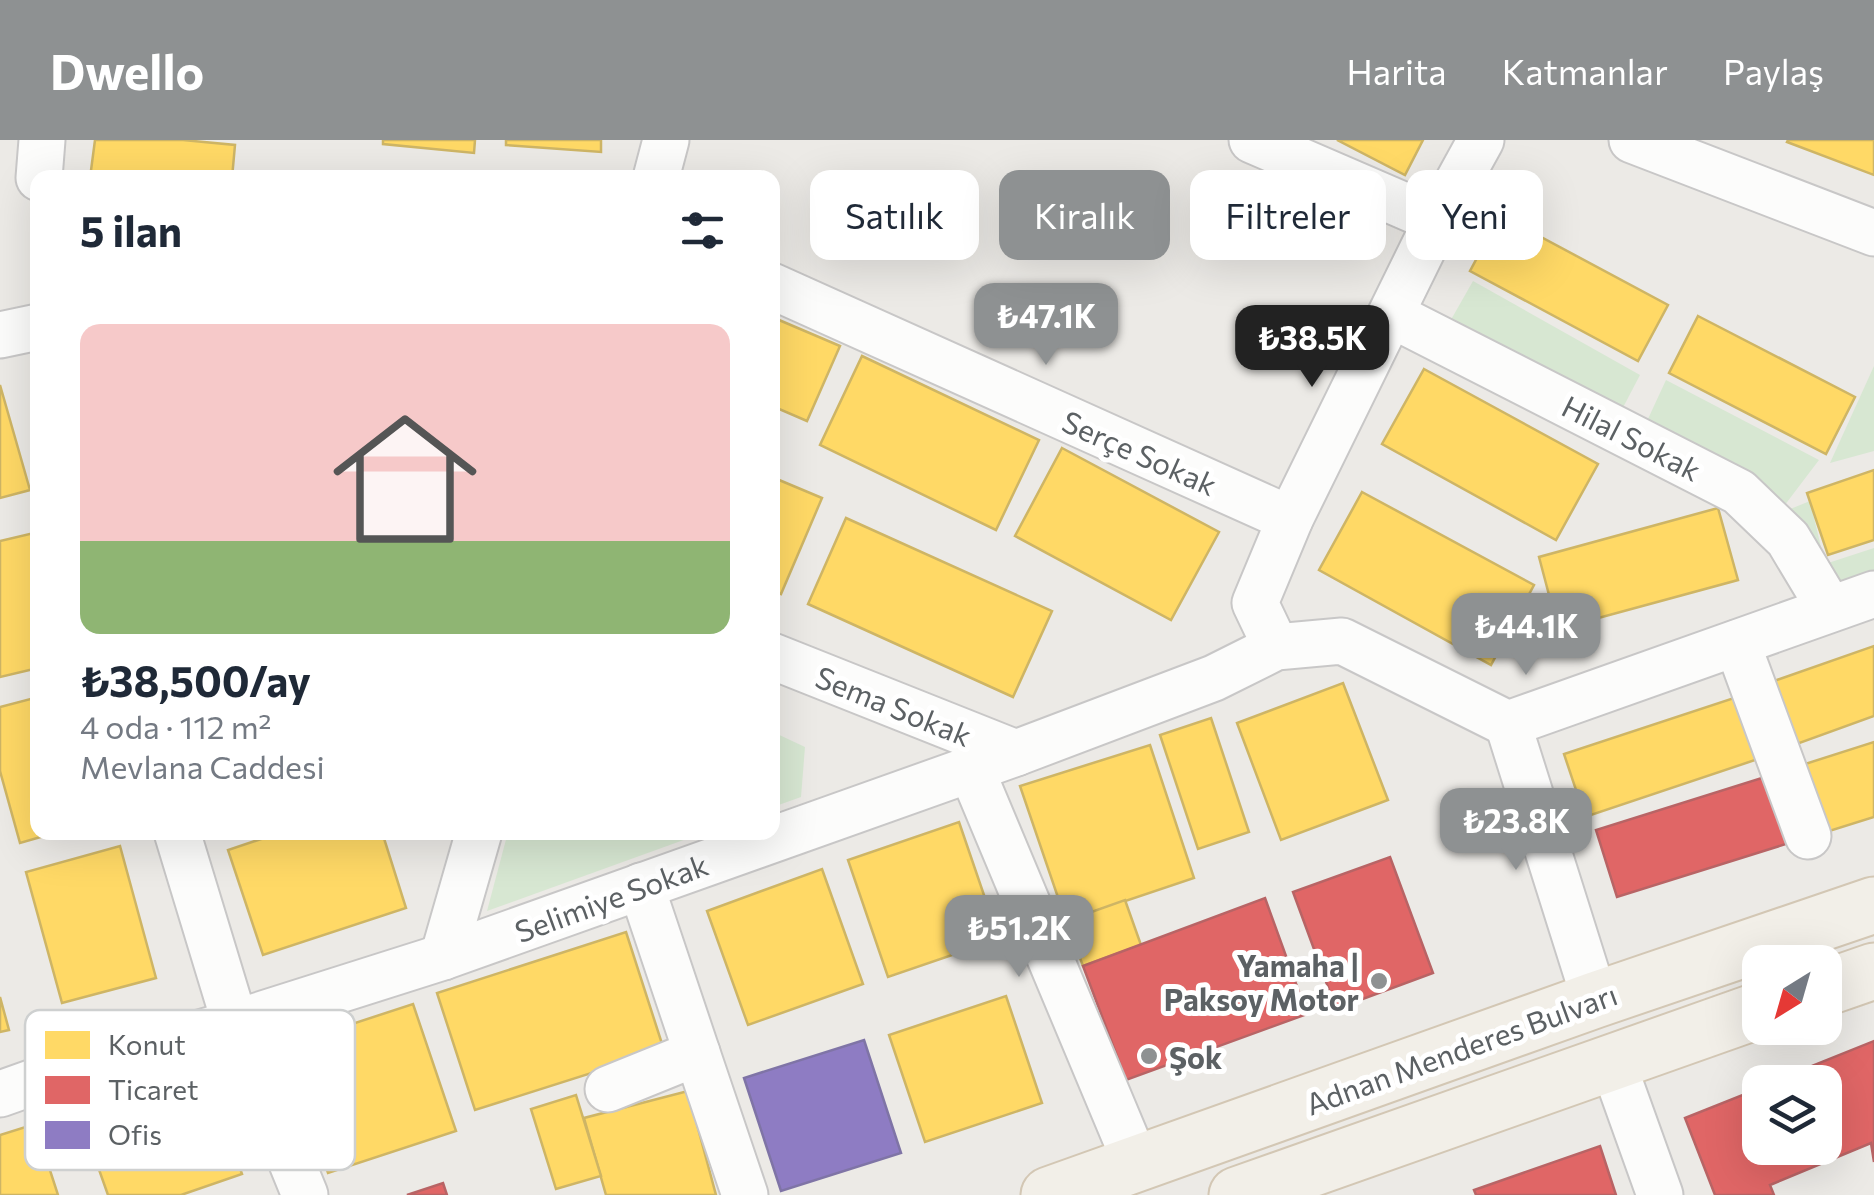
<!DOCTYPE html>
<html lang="tr">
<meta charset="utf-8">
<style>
:root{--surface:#fff;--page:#f6f6f7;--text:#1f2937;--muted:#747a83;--line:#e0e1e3;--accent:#8e9192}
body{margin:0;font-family:Commissioner,sans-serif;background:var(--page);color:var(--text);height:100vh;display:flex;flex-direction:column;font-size:38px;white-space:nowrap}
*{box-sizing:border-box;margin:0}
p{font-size:32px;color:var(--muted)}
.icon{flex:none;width:55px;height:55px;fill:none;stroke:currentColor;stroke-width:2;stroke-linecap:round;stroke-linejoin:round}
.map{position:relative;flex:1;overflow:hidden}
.details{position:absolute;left:30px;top:30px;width:750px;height:670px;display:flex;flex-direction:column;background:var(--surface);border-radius:20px;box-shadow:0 10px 40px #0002}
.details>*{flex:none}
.guide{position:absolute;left:810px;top:30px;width:912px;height:90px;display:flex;gap:20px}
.needle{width:65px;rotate:217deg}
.fabs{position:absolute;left:1742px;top:805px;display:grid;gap:20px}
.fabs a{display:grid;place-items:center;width:100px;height:100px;border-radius:20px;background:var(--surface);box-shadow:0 10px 40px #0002;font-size:50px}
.price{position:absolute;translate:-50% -85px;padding:0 22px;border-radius:20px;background:var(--accent);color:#fff;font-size:32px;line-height:65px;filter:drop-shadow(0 2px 5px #0008)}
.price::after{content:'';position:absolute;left:50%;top:60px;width:30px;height:22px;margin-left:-15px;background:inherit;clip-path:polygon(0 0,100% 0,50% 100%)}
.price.selected{background:#222;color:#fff}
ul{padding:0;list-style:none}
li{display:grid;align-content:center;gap:20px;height:530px;padding:0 50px}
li+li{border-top:2px solid var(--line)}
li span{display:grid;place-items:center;height:310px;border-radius:20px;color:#555}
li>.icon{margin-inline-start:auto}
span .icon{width:180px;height:180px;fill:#fffc;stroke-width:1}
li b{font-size:42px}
h2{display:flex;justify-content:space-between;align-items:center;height:120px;padding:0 50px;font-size:42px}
.pill{padding:0 35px;border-radius:20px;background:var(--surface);box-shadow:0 10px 40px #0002;font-size:35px;line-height:90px}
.pill.selected{background:var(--accent);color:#fff}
header{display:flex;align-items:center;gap:60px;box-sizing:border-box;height:140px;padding:0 50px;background:var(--accent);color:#fff}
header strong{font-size:48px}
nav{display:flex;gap:55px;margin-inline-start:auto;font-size:35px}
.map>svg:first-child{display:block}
</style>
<header>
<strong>Dwello</strong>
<nav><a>Harita</a><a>Katmanlar</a><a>Paylaş</a></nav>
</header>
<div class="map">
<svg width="1874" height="1055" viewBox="0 0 1874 1055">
<rect width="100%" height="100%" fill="#eceae6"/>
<g fill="#d7e7d2">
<polygon points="1473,141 1640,235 1617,279 1444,192"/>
<polygon points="1874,226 1874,311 1830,323"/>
<polygon points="1666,240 1819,320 1778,374 1810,361 1825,424 1874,408 1874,444 1835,457 1641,294"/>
<polygon points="773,592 805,607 801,657 773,667"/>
<polygon points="508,692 703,692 703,693 487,771"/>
</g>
<g fill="#ffd966" stroke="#ceb565" stroke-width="2.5">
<polygon points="95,0 183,0 235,5 232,38 90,38"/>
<polygon points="383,0 475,0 474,13 383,4"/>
<polygon points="506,0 601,0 601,12 506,5"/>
<polygon points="1337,0 1423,0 1405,35"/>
<polygon points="1788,0 1874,0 1874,35 1787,2"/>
<polygon points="1500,75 1668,165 1638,221 1470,131"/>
<polygon points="1698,176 1855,257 1826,314 1669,233"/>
<polygon points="772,177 840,206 807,281 772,266"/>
<polygon points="862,216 1039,300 996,390 820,305"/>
<polygon points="1424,229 1598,324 1556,400 1382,304"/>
<polygon points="0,245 30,350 0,358"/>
<polygon points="1062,308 1219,392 1171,480 1015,396"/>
<polygon points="1874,330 1874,400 1828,415 1807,353"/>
<polygon points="772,337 822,358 781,454 772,450"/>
<polygon points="1362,352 1534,445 1491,525 1319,430"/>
<polygon points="1718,368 1738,440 1558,489 1539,417"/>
<polygon points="846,378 1052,471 1013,557 808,464"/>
<polygon points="38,392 38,528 0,537 0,401"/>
<polygon points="1874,506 1874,576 1794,605 1771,542"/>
<polygon points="1343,543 1388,660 1281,700 1237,583"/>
<polygon points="1740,556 1761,618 1585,677 1564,614"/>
<polygon points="38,557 38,692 58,692 20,703 0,631 0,567"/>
<polygon points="1211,578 1249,692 1198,709 1160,595"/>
<polygon points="1874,602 1874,677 1823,693 1802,625"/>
<polygon points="1150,605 1194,738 1066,781 1020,646"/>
<polygon points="959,682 999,799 888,837 848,720"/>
<polygon points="282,692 382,692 406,768 263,815 228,710"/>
<polygon points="120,706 156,838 62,863 26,732"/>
<polygon points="822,729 863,844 748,885 707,771"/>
<polygon points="1125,760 1141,805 1083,826 1066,781"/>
<polygon points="626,792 664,910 475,970 437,853"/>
<polygon points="1006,856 1042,963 925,1002 889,895"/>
<polygon points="0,857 9,890 0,892"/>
<polygon points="413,864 456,991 328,1033 285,906"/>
<polygon points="206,932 242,1034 181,1055 108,1055 80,976"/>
<polygon points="688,951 716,1055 606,1055 584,978"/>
<polygon points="576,955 601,1036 556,1049 531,969"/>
<polygon points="35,984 58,1055 0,1055 0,995"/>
</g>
<g fill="#e06666" stroke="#b86465" stroke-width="2.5">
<polygon points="1768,636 1789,703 1617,757 1596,690"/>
<polygon points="1390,717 1433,833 1336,869 1293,752"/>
<polygon points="1265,758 1307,874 1126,940 1083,826"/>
<polygon points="1874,901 1874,1022 1871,1003 1770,1045 1774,1055 1715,1055 1685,978 1760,948 1760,1008 1825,1008 1825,942 1772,942"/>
<polygon points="1600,1006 1616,1055 1476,1055 1474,1050"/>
<polygon points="443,1043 447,1055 407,1055"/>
</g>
<polygon fill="#8e7cc3" stroke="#7f74a6" stroke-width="2.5" points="864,900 901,1013 781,1051 744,938"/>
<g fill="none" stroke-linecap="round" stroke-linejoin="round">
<g stroke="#c8c7c7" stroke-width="49">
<g id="minor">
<polyline points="1252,0 1437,80"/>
<polyline points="1632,0 1874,93"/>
<polyline points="39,38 42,0"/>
<polyline points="656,38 666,0"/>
<polyline points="772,146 1290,379"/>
<polyline points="1392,175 1739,352 1788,399 1830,469"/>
<polyline points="0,195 38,187"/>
<polyline points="1737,503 1808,696"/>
<polyline points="1276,507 1255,463 1290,379 1437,80 1481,0"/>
<polyline points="772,516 1016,613"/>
<polyline points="1508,584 1595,860"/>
<polyline points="971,629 1136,1023"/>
<polyline points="177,692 235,883 305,1055"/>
<polyline points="443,817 479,692"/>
<polyline points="697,913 745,1055"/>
<polyline points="1612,921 1660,1055"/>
<polyline points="608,949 697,913 641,746"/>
<polyline points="0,954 62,932 235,883 443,817 1016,613 1214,538 1276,507 1342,501 1508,584 1874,454"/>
</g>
</g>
<g stroke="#d3c7b4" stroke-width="59">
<g id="major">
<polyline points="1825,848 1874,831"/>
<polyline points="1049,1055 1595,860 1874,765"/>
<polyline points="1237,1055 1760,870"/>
</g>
</g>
<use href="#minor" stroke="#fcfcfb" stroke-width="45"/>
<use href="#major" stroke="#f2efe8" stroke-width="55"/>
</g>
<g fill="#8e9192" stroke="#fff" stroke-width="4">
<circle cx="1379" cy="841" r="10"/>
<circle cx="1149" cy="916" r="10"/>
</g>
<g text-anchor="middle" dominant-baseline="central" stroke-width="10" stroke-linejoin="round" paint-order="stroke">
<g font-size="30" fill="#5c6164" stroke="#fff">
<text transform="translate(1632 297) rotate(27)">Hilal Sokak</text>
<text transform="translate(1140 312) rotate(24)">Serçe Sokak</text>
<text transform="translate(894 565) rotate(22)">Sema Sokak</text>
<text transform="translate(611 757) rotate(-20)">Selimiye Sokak</text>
<text transform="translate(1461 908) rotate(-20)">Adnan Menderes Bulvarı</text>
</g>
<g font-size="30" font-weight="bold" fill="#5c6164" stroke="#fff" text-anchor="end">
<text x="1359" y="824">Yamaha |<tspan x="1359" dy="34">Paksoy Motor</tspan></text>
<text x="1169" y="916" text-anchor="start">Şok</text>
</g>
</g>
<rect x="25" y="870" width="330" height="160" rx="15" fill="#fff" stroke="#ced0d0" stroke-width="2.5"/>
<rect x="45" y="891" width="45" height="28" fill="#ffd966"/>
<rect x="45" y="936" width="45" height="28" fill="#e06666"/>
<rect x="45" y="981" width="45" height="28" fill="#8e7cc3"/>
<g font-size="28" fill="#5c6164">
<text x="108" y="915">Konut</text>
<text x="108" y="960">Ticaret</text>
<text x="108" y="1005">Ofis</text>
</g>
</svg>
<div class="fabs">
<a><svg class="needle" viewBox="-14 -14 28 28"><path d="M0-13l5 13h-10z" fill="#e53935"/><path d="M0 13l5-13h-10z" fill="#747a83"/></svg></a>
<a><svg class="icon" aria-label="layers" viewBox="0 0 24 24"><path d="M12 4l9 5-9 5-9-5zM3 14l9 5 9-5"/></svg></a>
</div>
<b class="price" style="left:1046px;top:228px">₺47.1K</b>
<b class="price selected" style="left:1312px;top:250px">₺38.5K</b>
<b class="price" style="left:1526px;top:538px">₺44.1K</b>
<b class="price" style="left:1516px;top:733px">₺23.8K</b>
<b class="price" style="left:1019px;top:840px">₺51.2K</b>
<div class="guide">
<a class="pill">Satılık</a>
<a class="pill selected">Kiralık</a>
<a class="pill">Filtreler</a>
<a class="pill">Yeni</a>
</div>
<section class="details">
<h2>5 ilan<svg class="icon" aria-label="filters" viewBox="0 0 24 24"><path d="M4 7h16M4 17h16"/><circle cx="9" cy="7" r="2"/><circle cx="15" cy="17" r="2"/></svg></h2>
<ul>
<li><span style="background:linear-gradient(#f6c9c9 70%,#8fb573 0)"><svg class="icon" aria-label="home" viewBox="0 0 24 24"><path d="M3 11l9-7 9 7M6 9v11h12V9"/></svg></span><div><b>₺38,500/ay</b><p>4 oda · 112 m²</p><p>Mevlana Caddesi</p></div></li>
</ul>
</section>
</div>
